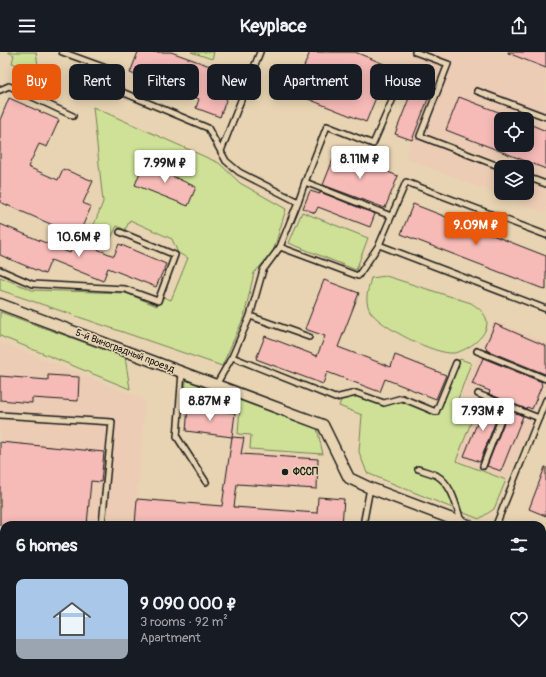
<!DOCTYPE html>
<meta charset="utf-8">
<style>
:root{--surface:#171b24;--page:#242831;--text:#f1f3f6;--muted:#9ea1a6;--line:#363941;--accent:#ea580c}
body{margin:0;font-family:Pangolin,sans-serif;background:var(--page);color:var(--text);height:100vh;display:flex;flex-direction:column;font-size:15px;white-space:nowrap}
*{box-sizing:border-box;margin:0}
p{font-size:13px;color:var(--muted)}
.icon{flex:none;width:22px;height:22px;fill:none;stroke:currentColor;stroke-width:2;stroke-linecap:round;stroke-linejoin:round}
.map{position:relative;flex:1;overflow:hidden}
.sheet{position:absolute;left:0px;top:469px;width:546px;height:156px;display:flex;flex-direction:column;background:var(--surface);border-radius:12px 12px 0 0;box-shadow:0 2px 10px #0003}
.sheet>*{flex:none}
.hud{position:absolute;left:12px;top:12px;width:522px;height:36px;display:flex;gap:8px}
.tools{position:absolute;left:494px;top:60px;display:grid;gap:8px}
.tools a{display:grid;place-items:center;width:40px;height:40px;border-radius:8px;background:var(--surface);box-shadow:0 2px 10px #0003;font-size:20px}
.price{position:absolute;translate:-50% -34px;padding:0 9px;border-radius:4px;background:#fff;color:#222;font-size:13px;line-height:26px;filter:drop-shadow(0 1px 2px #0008)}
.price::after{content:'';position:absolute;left:50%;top:24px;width:12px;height:9px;margin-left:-6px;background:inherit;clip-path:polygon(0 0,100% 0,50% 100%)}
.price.selected{background:var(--accent);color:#fff}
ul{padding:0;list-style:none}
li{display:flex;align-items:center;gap:12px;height:100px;padding:0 16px}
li+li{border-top:1px solid var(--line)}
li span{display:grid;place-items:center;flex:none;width:112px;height:80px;border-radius:8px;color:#555}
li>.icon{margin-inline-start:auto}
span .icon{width:48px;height:48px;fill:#fffc;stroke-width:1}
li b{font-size:17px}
h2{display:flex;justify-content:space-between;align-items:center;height:48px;padding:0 16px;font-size:17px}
.pill{padding:0 14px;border-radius:8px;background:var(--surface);box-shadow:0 2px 10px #0003;font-size:14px;line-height:36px}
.pill.selected{background:var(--accent);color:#fff}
header{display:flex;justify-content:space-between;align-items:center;height:52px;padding:0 16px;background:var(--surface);font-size:18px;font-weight:700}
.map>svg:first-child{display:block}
</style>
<header><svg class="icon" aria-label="menu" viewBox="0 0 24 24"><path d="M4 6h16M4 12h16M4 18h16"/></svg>Keyplace<svg class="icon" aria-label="share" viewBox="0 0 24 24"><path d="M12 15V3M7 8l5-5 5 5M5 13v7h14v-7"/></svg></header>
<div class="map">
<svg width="546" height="625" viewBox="0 0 546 625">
<rect width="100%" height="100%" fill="#e8d4b2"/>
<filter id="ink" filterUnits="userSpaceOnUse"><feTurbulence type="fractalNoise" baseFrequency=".025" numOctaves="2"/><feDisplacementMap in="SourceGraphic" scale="8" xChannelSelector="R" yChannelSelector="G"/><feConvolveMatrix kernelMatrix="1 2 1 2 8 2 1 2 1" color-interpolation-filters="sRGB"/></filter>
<g filter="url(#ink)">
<g fill="#ecccb4" fill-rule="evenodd">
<path d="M361 0H546V161L405 106 435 29ZM501 67H527V93H501ZM501 115H527V141H501Z"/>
<polygon points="494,268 546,290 546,336 508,428 457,407 478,355 460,347"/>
<polygon points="0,290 145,348 137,447 316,461 318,445 344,447 342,473 4,473 4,621 542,621 542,559 546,559 546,625 0,625"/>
</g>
<g fill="#cee196" stroke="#757e59">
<polygon points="8,0 36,0 39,21 12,11 14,3"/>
<polygon points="191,0 214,0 212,7"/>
<polygon points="93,55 219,111 240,131 286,157 273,200 254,221 244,265 222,314 0,238 0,225 32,238 126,241 157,254 161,244 171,248 188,206 178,201 172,187 130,168 125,178 117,174 110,188 91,180 103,150"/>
<polygon points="302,160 368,186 356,218 289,191"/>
<path d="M386 224 471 251C477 255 483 259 486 266 492 282 467 299 454 301 435 303 380 275 370 259 364 248 368 238 371 226Z"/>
<polygon points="0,260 125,305 130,337 0,284"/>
<polygon points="460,307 471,311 458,347 477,355 456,409 506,428 494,457 479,467 367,421 359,400 362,363 339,354 342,346 355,344 383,354 401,349 438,363"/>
<polygon points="186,328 317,376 323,402 250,397 251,383 238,382 240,355 185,351"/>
</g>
<g fill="#f6bab7" stroke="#1c1c1c">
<polygon points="138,0 171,0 235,23 220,65 196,56 199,47 130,21"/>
<polygon points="310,0 355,0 389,14 366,70 293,41"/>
<polygon points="508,0 546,0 546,16 508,1"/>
<polygon points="418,23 435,29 412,88 395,82"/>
<polygon points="459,45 501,61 501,93 527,93 527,71 546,79 546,117 446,78"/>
<polygon points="9,46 59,68 47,95 39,92 28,115 58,128 63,117 93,129 83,151 91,155 78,184 0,150 0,68"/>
<polygon points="336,100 398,124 385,156 323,133"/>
<polygon points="144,110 173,122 172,124 196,135 188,154 135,133"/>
<polygon points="310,139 320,142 320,140 375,162 370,175 318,155 315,161 303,156"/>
<polygon points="413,152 546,204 546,238 401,182"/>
<polygon points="0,172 70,201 75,188 114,204 119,192 166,212 156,235 108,216 103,229 51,208 45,222 0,203"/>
<polygon points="324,228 359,241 338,295 391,315 395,303 446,323 436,347 385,327 380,340 327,320 323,332 256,307 265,284 317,304 325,284 305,277"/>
<polygon points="495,272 546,294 546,320 545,322 486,298 487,296 485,295"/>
<polygon points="483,306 542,330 541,332 542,333 532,357 527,355 526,357 489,342 490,339 472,332"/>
<polygon points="48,323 79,325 78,349 32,346 32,351 0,348 0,324 48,328"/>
<polygon points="486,349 501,355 480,410 464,404"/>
<polygon points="188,355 235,361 232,385 186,379"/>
<polygon points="509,358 523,364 501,419 487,414"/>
<polygon points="232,385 244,386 241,402 318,407 317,437 237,432 234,455 317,461 318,445 344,447 342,473 135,473 137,447 222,454"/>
<polygon points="0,390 104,400 101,430 91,429 87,473 0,473"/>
<polygon points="545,415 546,415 546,464 529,457"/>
</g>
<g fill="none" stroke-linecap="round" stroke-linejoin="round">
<g stroke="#1c1c1c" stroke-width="8">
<g id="lane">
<polyline points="62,0 106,16 122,40 208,76 226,109 239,120 298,150 305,130 391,164"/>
<polyline points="415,0 448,12 420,84 501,115"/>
<polyline points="0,38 9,34 73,64"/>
<polyline points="477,39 546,65"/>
<polyline points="221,99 260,0"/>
<polyline points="527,125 546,132"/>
<polyline points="305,130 327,74 373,92 402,26"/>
<polyline points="379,193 546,257"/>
<polyline points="280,195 358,224 379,193 406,130 546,183"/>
<polyline points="0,218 32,232 125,237 158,249 175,203 120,180"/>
<polyline points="250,264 309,285"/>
<polyline points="477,299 546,327"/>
<polyline points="232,305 335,346 356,341 384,351 402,346 436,360 456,311"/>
<polyline points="182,320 177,385 206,430"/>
<polyline points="216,333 232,305 250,264 263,218 280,195 298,150"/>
<polyline points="478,342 539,366"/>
<polyline points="0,363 112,370 102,473"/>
<polyline points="483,414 506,354"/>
<path d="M418 417C424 419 431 421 436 423 452 432 456 453 461 469"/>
<polyline points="363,473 370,436"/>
<polyline points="496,473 546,348"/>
<polyline points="542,538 546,538"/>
<polyline points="0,550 4,550"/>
<polyline points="542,581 546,581"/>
<polyline points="0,592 4,592"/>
<polyline points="542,611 546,611"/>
<polyline points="108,625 108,623 152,625"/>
<polyline points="192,625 192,621"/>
</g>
</g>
<g stroke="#1c1c1c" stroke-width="13">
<g id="street">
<polyline points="0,252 323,373 349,426 370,436 468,473"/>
<polyline points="542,500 546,502"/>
</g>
</g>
<use href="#lane" stroke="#e8d4b2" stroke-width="5"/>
<use href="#street" stroke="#e8d4b2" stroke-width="10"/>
</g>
</g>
<circle fill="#1c1c1c" stroke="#e8d4b2" stroke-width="1.5" cx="285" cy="420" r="4"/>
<g text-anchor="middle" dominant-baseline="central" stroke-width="3" stroke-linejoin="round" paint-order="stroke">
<g font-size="10" fill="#1c1c1c" stroke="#e8d4b2">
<text transform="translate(125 299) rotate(21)">5-й Виноградный проезд</text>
</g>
<g font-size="10" font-weight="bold" fill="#1c1c1c" stroke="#e8d4b2" text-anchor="start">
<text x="293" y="420">ФССП</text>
</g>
</g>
</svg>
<div class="tools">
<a><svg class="icon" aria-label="locate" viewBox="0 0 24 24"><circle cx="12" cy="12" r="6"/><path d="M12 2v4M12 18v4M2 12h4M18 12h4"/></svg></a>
<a><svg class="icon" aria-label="layers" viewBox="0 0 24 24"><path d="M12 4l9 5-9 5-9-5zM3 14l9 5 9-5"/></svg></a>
</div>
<b class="price" style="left:360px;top:128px">8.11M ₽</b>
<b class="price" style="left:165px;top:132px">7.99M ₽</b>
<b class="price selected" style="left:476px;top:194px">9.09M ₽</b>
<b class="price" style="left:79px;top:206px">10.6M ₽</b>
<b class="price" style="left:210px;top:370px">8.87M ₽</b>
<b class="price" style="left:483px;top:380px">7.93M ₽</b>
<div class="hud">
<a class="pill selected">Buy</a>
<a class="pill">Rent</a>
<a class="pill">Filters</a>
<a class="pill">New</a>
<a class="pill">Apartment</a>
<a class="pill">House</a>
</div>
<section class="sheet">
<h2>6 homes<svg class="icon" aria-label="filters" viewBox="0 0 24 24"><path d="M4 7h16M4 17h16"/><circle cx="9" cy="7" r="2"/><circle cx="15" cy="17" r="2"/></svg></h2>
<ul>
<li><span style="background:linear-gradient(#a9c7e8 75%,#9aa5b1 0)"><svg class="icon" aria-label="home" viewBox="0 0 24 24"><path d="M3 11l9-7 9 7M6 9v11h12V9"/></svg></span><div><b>9 090 000 ₽</b><p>3 rooms · 92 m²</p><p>Apartment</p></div><svg class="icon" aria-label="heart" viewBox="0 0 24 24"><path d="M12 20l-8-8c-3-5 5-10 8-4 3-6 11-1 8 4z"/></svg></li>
</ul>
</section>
</div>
